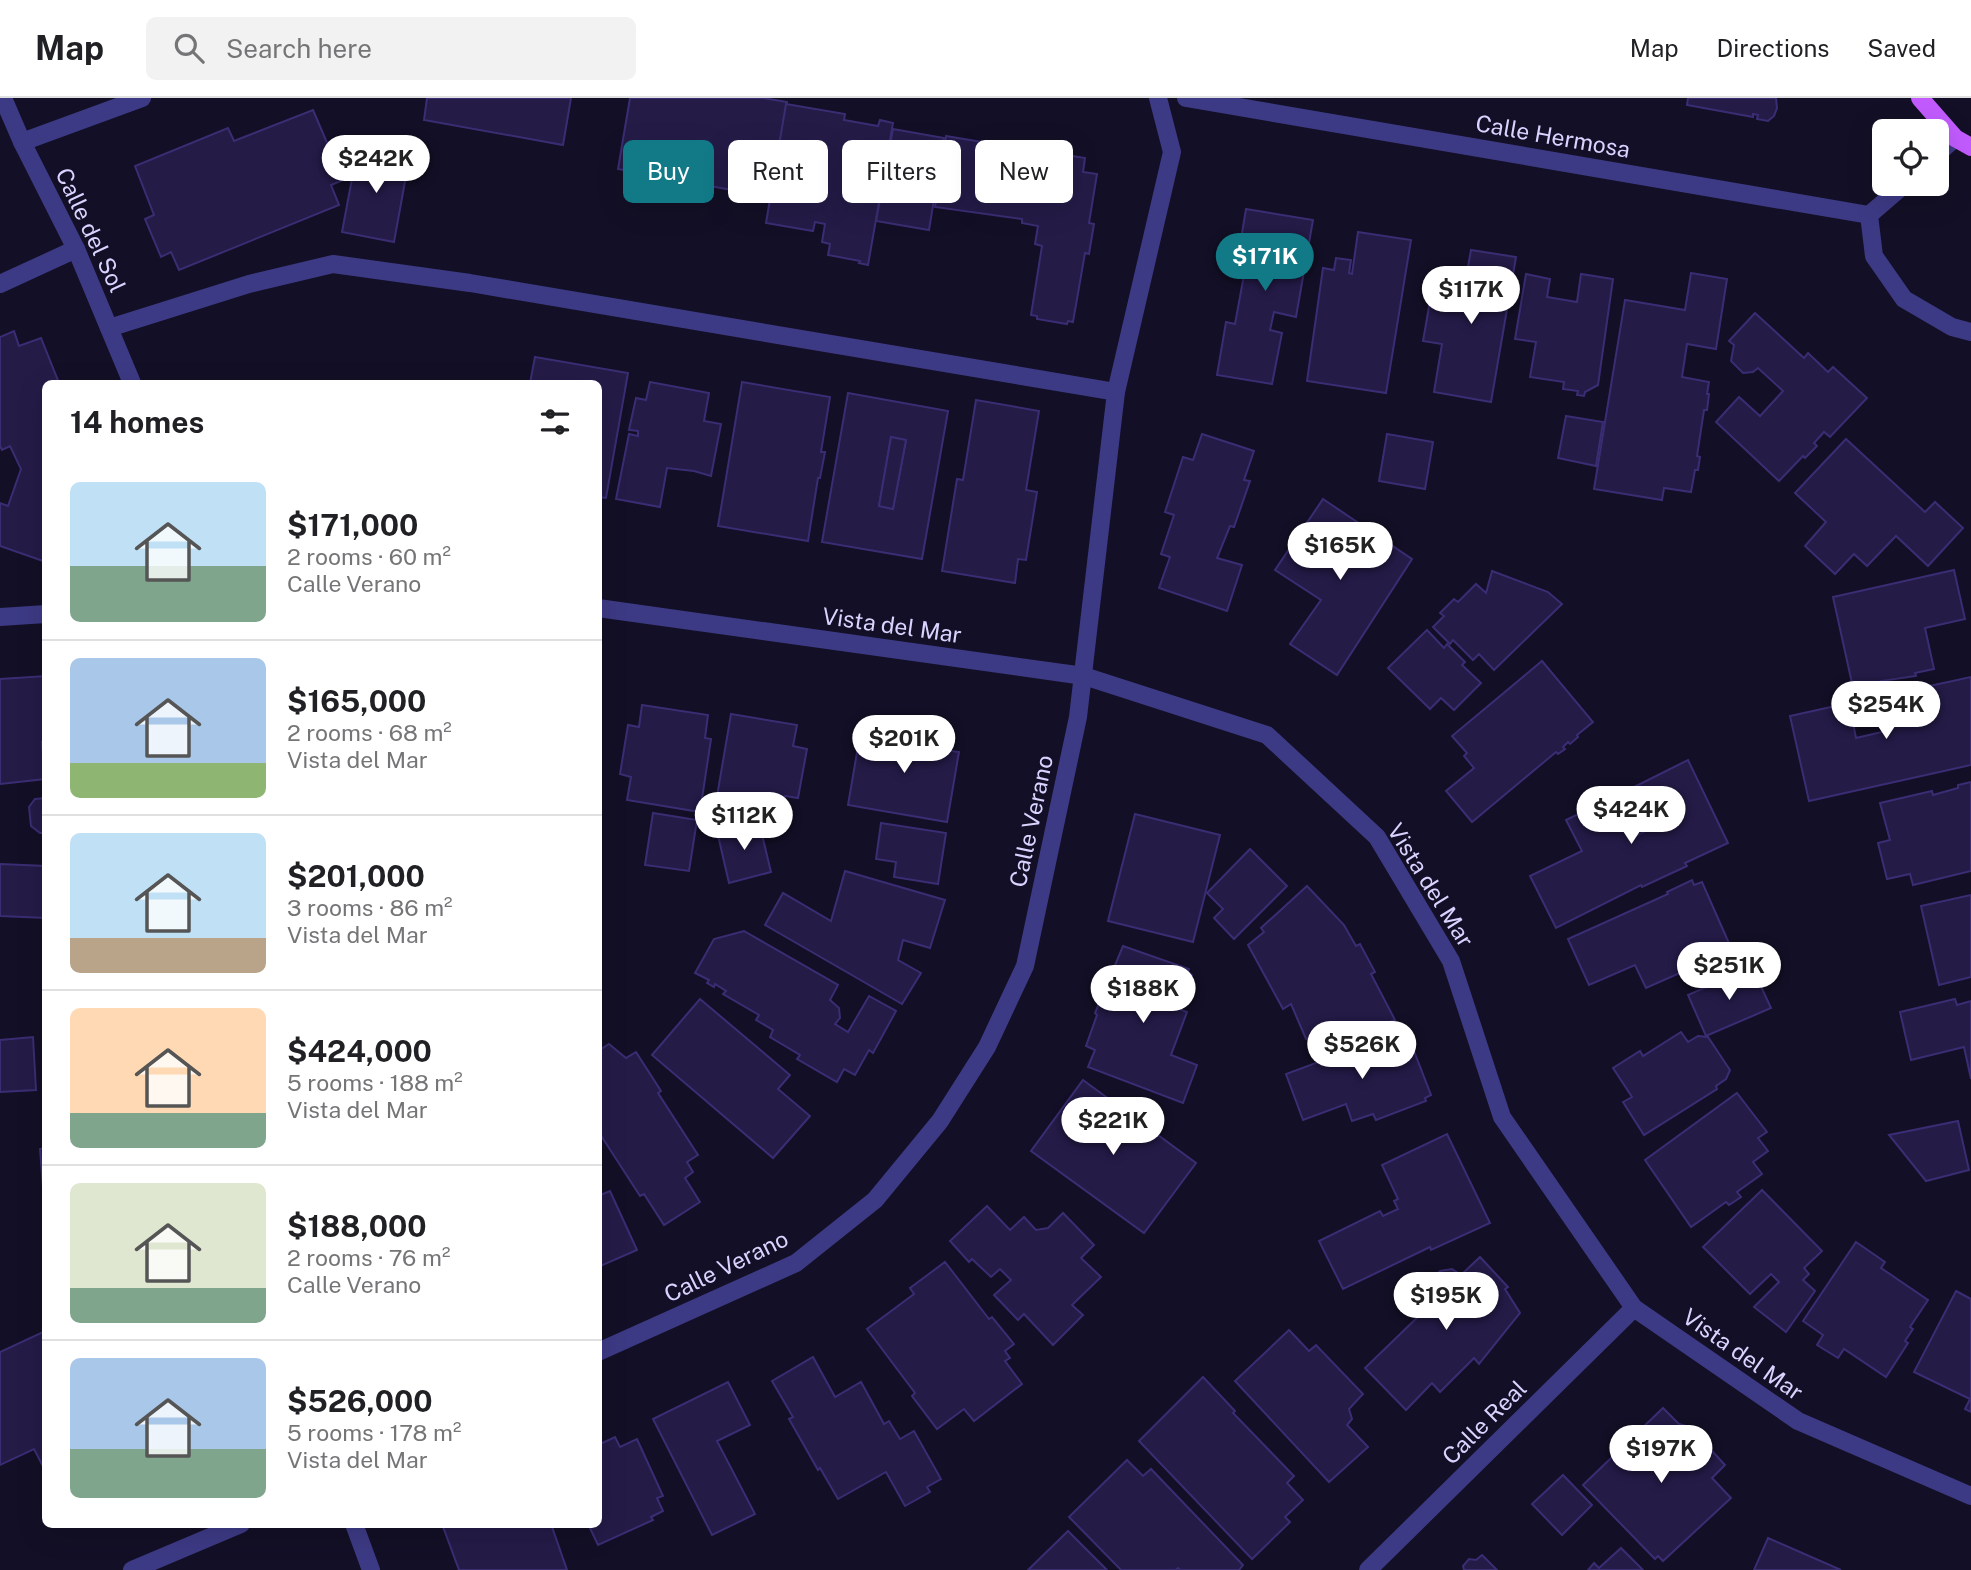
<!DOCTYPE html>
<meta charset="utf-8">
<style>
:root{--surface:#fff;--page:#f2f2f2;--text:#202124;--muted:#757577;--line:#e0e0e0;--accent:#127987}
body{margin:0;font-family:"Public Sans",sans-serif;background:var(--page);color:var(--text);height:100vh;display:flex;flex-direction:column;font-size:26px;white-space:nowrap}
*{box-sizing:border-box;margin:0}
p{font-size:23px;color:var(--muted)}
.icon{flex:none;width:38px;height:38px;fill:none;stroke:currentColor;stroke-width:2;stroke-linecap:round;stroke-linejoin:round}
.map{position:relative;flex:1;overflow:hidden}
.side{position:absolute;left:42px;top:282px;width:560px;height:1148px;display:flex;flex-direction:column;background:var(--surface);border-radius:10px;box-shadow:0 7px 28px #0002}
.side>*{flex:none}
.guide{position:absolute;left:623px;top:42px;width:665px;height:63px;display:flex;gap:14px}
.fabs{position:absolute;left:1872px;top:21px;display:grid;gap:14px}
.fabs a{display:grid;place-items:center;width:77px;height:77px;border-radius:10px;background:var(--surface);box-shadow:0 7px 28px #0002;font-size:35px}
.price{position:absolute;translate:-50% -60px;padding:0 16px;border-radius:24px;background:#fff;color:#222;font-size:23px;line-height:46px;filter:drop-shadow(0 2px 4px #0008)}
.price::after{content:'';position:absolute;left:50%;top:42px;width:21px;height:16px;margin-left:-10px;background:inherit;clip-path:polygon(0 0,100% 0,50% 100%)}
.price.current{background:var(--accent);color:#fff}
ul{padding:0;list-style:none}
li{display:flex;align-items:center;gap:21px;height:175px;padding:0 28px}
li+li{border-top:2px solid var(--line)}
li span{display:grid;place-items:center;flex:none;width:196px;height:140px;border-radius:10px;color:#555}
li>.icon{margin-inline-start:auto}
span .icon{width:84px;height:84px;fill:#fffc;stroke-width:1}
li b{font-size:30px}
h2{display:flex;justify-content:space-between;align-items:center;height:84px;padding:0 28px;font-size:30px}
.pill{padding:0 24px;border-radius:10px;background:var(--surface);box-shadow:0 7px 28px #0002;font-size:24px;line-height:63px}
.pill.current{background:var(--accent);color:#fff}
header{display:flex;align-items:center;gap:42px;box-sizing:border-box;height:98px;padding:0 35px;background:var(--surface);border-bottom:2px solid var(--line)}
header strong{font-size:33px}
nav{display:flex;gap:38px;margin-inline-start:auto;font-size:24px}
.search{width:490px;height:63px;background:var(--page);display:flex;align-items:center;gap:18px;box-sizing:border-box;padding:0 24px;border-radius:10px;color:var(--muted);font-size:26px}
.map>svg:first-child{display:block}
</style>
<header>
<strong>Map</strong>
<div class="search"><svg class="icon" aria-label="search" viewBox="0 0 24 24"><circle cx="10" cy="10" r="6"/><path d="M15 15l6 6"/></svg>Search here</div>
<nav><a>Map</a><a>Directions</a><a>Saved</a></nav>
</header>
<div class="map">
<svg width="1971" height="1472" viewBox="0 0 1971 1472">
<rect width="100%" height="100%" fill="#130f26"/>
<g fill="#241b47" stroke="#3b2d73" stroke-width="2" fill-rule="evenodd">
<polygon points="427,0 571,0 563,47 424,22"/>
<polygon points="630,0 763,0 787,4 770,99 618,71"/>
<polygon points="1688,0 1776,0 1777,10 1774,18 1768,23 1757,21 1758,17 1753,16 1753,19 1687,7"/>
<polygon points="786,6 845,16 844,22 878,28 880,22 893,25 868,167 859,165 860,163 828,157 830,146 822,144 825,126 815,124 813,133 766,125"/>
<polygon points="313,12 343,82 331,87 339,107 179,172 171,154 161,159 145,121 154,117 135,68 228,30 234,43"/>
<polygon points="893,31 944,40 929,132 876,123"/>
<polygon points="946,38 994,46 993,52 1012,54 1011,61 1031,64 1029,73 1044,75 1048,54 1085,60 1083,74 1097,76 1089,125 1094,126 1089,156 1085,155 1073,224 1068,223 1067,226 1037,221 1037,218 1031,217 1042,148 1035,146 1038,128 1022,125 1022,121 935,109"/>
<polygon points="386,52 410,56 394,144 342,134 357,54 385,59"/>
<polygon points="1246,111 1313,122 1296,219 1274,214 1270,232 1282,235 1272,286 1217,277 1226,224 1235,226 1246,166 1237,165"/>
<polygon points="1358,134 1411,142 1386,295 1307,283 1323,170 1334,172 1336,160 1351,162 1349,175 1352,176"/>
<polygon points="1471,152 1516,159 1491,304 1434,294 1442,246 1423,243 1434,180 1465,185"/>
<polygon points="1691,175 1727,181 1716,251 1687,246 1682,279 1709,284 1707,296 1709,296 1707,312 1704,312 1697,358 1700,359 1698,372 1695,372 1691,394 1664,390 1662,402 1594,391 1625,202 1685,212"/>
<polygon points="1526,176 1550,181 1547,199 1577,204 1581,176 1613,181 1598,287 1585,294 1584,298 1577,297 1578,293 1563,291 1564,284 1530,279 1536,244 1515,241"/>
<polygon points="1755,215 1804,260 1808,255 1828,274 1833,269 1867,300 1830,339 1824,334 1814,345 1817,348 1805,360 1803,358 1779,383 1716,324 1739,299 1760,318 1783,293 1758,270 1753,274 1743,275 1731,263 1734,247 1729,243"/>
<polygon points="14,233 19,248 41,240 59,285 46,285 46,464 0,448 0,405 8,408 21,371 10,348 2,352 0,348 0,239"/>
<polygon points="535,259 628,275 606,400 598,399 598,285 530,285"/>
<polygon points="650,284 709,295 704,323 721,326 711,378 694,373 667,370 660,409 616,401 629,336 638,338 638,333 629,332 636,300 646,302"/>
<polygon points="742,284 830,299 821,354 825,354 820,380 818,380 808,443 718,428"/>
<path d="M848 295 948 313 922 461 822 444ZM891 339 906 342 893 411 879 408Z"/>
<polygon points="976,302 1039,313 1026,392 1037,394 1026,462 1018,461 1015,485 942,473 957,381 963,382"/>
<polygon points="1566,318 1603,324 1596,368 1558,360"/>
<polygon points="1202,336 1254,353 1244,382 1250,383 1234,429 1230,428 1217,460 1242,467 1227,513 1159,490 1170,459 1161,456 1174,417 1165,414 1183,359 1193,362"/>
<polygon points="1387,336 1433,344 1425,391 1379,383"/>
<polygon points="891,339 906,342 893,411 879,408"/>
<polygon points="1846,341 1925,414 1935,404 1963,430 1928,468 1896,438 1867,468 1854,456 1835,476 1805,448 1826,424 1795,395"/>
<polygon points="1323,401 1412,461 1337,577 1290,546 1321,502 1275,472"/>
<polygon points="1954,472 1965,521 1925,530 1934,571 1915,575 1916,578 1881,583 1882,586 1853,590 1833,499"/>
<polygon points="1492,473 1548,494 1562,506 1494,572 1479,556 1473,562 1453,542 1450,546 1433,529 1444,518 1440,515 1454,501 1458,504 1476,486 1486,495"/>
<polygon points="1427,532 1444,550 1447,546 1465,564 1462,567 1481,585 1454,612 1441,600 1430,611 1388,570"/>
<polygon points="1542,563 1593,624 1577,637 1578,639 1570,646 1568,644 1563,649 1565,651 1558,656 1556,654 1472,724 1446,693 1474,670 1464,658 1467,655 1452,638"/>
<polygon points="46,578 46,644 42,644 45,681 0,686 0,581"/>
<polygon points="1971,579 1971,667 1809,703 1790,618 1849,605 1856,640 1886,633 1881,610 1887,609 1887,606 1903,602 1904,605 1908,604 1906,593"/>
<polygon points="642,607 708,617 705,640 711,641 700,714 627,702 631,679 620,676 628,627 639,629"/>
<polygon points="731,616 797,627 793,648 807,651 798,700 785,698 781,722 715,710"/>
<polygon points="884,630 938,639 936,651 959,654 947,724 848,707 860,637 882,641"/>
<polygon points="1688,662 1728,745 1685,765 1687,768 1642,789 1641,787 1556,830 1530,778 1582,753 1566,722 1616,698 1636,738 1653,729 1634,689"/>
<polygon points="1971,684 1971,773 1913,787 1910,776 1887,781 1878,745 1890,742 1880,705 1932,693 1933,697 1958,690 1958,687"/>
<polygon points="46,700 46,735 40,735 31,728 29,709 35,701"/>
<polygon points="653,715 697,722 689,773 645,767"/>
<polygon points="1135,716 1220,737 1193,844 1108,823"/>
<polygon points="759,724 771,774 729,785 717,733"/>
<polygon points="881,725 946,735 938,786 894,779 896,764 876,761"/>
<polygon points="1250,751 1287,788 1234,841 1214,820 1223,811 1207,795"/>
<polygon points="0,766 46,768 46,820 0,818"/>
<polygon points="845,773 945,802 930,850 903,842 898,862 921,875 902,906 765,827 783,795 831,823"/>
<polygon points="1692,782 1694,787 1702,784 1732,852 1646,890 1635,867 1589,887 1568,841 1668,796 1667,794"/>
<polygon points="1307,788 1344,827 1356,848 1360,846 1375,874 1371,876 1395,922 1323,949 1314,937 1306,941 1291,906 1283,911 1248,847 1264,834 1261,830"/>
<polygon points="1971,797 1971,879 1939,887 1921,808"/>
<polygon points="744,833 838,887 830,902 839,910 840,920 835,926 848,934 869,898 896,913 873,955 869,952 855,977 844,971 837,984 797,961 800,957 770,939 773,932 756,922 759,917 723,896 726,893 715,886 714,889 707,885 709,882 695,875 714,841"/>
<polygon points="1123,848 1189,871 1188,874 1192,877 1179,911 1187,914 1171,957 1197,967 1183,1005 1088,969 1095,952 1086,948 1097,917 1095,915"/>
<polygon points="1752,869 1771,910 1706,938 1688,897"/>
<polygon points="700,901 790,977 778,991 810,1018 773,1060 652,957"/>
<polygon points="1955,901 1957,907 1971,903 1971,981 1964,949 1911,962 1900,914"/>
<polygon points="1399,934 1405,950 1412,948 1431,997 1425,1000 1426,1003 1376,1022 1373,1016 1352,1023 1346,1006 1303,1022 1286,976"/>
<polygon points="1681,934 1688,944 1698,938 1708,939 1730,972 1726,981 1716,988 1717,991 1644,1037 1623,1004 1632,999 1613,970 1640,953 1643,958"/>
<polygon points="33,939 36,992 0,994 0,942"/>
<polygon points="609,946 626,960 636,954 661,993 658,995 698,1057 687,1064 693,1074 685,1080 700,1104 664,1127 644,1096 640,1098 598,1033 598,953"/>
<polygon points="1083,982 1196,1065 1144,1135 1031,1053"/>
<polygon points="1737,995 1767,1034 1758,1040 1768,1053 1753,1064 1762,1076 1737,1094 1741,1099 1729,1107 1726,1104 1691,1129 1645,1062"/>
<polygon points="1958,1023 1969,1072 1926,1083 1889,1037"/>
<polygon points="1447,1036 1490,1125 1431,1152 1430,1149 1343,1191 1319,1143 1380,1113 1383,1118 1398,1111 1394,1103 1398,1101 1382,1067"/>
<polygon points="46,1050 46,1101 44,1102 40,1051"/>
<polygon points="1762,1092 1822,1153 1804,1170 1809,1176 1803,1182 1815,1193 1786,1234 1754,1209 1779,1184 1771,1176 1750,1196 1703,1149"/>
<polygon points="610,1093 637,1152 598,1169 598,1098"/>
<polygon points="987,1108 1010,1132 1024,1119 1036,1132 1048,1130 1063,1115 1094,1147 1081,1160 1101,1179 1072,1207 1083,1217 1053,1247 1024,1216 1018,1222 994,1197 1011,1182 1000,1171 991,1179 972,1161 969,1164 950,1143"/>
<polygon points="1856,1144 1885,1164 1881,1170 1928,1202 1910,1229 1913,1231 1905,1243 1908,1245 1886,1279 1844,1251 1838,1260 1817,1247 1823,1237 1803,1223"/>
<polygon points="1480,1159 1508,1189 1505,1191 1520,1215 1479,1266 1474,1260 1440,1294 1432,1285 1406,1312 1365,1270 1425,1212 1414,1200 1440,1173 1452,1171 1461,1177"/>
<polygon points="945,1164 989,1221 992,1219 1014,1246 1005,1253 1010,1260 1005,1263 1022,1286 974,1323 964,1311 937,1331 912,1298 915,1295 867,1231 914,1196 910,1190"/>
<polygon points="1956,1193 1971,1201 1971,1314 1965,1311 1970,1301 1914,1274"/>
<polygon points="1289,1232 1309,1253 1316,1247 1363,1296 1349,1311 1352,1321 1347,1327 1368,1349 1329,1384 1235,1283"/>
<polygon points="43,1234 46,1240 46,1374 34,1351 0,1367 0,1254"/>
<polygon points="813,1259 835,1299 861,1284 884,1326 889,1323 900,1341 914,1333 941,1381 927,1389 930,1394 905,1408 886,1374 838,1401 820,1370 818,1372 789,1321 793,1319 772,1283"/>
<polygon points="1203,1279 1235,1313 1233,1315 1294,1378 1287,1385 1303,1402 1285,1419 1290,1424 1252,1461 1139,1343"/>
<polygon points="728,1284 750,1327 717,1343 755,1416 712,1437 653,1321"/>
<polygon points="1663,1310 1679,1326 1686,1328 1702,1342 1725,1367 1712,1380 1731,1400 1663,1463 1658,1458 1655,1461 1583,1387"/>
<polygon points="615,1339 620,1349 637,1341 663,1398 657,1400 663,1413 651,1419 653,1422 598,1447 588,1426 598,1426 598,1347"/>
<polygon points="1127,1362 1143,1378 1151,1371 1243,1467 1239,1472 1180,1472 1178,1470 1176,1472 1121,1472 1069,1419"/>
<polygon points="1563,1377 1592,1407 1562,1437 1532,1406"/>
<polygon points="442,1426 551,1426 567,1472 459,1472"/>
<polygon points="1068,1433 1107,1472 1028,1472"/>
<polygon points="1768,1440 1841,1472 1754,1472"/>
<polygon points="1621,1450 1643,1472 1588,1472 1594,1465 1599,1470"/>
<polygon points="1482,1457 1497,1472 1464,1472 1463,1468 1469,1461 1476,1462"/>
</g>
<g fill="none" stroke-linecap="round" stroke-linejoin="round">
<g stroke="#3d3a85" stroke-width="18">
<polyline points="3,0 22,44 76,151 132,285"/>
<polyline points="1186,0 1869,117 1905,86"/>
<polyline points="22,44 142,0"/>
<polyline points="1937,56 1955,40"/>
<polyline points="1869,117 1874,158 1904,201 1952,229 1971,234"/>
<polyline points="0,186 76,151"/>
<polyline points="109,230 249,186 333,166 470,185 1116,294"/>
<polyline points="598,510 1084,578 1267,637 1377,739 1451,863 1502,1019 1634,1210 1798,1323 1971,1398"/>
<polyline points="0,519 46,516"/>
<polyline points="598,1254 796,1165 875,1102 940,1023 987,949 1025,868 1078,619 1116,294 1172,54 1158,0"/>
<polyline points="354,1426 371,1472"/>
<polyline points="132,1472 241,1426"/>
<polyline points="1368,1472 1634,1210"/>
</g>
<polyline stroke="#c25bff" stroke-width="18" points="1920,0 1955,40 1971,49"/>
</g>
<g text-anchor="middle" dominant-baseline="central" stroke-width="5" stroke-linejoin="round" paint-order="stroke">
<g font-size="23" fill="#d9d4ff" stroke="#130f26">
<text transform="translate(1553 38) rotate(10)">Calle Hermosa</text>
<text transform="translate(91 132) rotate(65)">Calle del Sol</text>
<text transform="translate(892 527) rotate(8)">Vista del Mar</text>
<text transform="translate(1031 723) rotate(-78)">Calle Verano</text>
<text transform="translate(1431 787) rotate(58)">Vista del Mar</text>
<text transform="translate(726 1168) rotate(-26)">Calle Verano</text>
<text transform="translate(1743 1256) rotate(35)">Vista del Mar</text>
<text transform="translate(1484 1324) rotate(-45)">Calle Real</text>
</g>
</g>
</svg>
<div class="fabs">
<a><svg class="icon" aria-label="locate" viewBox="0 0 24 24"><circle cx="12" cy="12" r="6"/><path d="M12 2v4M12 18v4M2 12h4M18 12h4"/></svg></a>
</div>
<b class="price" style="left:376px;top:97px">$242K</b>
<b class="price current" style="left:1265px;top:195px">$171K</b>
<b class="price" style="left:1471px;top:228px">$117K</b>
<b class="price" style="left:1340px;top:484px">$165K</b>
<b class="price" style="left:1886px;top:643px">$254K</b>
<b class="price" style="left:904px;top:677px">$201K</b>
<b class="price" style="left:1631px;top:748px">$424K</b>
<b class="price" style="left:744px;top:754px">$112K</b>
<b class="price" style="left:1729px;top:904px">$251K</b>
<b class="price" style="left:1143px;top:927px">$188K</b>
<b class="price" style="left:1362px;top:983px">$526K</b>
<b class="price" style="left:1113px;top:1059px">$221K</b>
<b class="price" style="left:1446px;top:1234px">$195K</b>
<b class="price" style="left:1661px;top:1387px">$197K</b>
<div class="guide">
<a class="pill current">Buy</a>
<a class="pill">Rent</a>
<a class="pill">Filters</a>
<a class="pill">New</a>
</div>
<section class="side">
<h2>14 homes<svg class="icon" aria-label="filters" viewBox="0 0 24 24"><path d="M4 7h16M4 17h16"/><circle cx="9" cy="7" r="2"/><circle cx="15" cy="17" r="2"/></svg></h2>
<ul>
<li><span style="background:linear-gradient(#bfe0f5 60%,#7fa58c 0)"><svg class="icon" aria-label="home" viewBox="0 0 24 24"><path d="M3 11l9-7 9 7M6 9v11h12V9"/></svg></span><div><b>$171,000</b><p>2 rooms · 60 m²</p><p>Calle Verano</p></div></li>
<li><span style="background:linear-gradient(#a9c7e8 75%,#8fb573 0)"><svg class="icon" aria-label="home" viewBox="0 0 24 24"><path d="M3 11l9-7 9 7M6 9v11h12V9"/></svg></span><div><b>$165,000</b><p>2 rooms · 68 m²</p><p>Vista del Mar</p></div></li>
<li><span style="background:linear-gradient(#bfe0f5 75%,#b9a48a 0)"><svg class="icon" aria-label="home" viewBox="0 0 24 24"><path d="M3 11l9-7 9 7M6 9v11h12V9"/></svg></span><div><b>$201,000</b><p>3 rooms · 86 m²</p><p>Vista del Mar</p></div></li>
<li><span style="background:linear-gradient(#ffd9b3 75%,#7fa58c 0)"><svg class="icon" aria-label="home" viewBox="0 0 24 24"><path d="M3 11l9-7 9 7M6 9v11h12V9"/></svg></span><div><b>$424,000</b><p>5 rooms · 188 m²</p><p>Vista del Mar</p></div></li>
<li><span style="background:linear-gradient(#dfe7d0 75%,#7fa58c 0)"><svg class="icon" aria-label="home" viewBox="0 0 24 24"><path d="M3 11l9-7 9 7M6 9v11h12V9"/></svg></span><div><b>$188,000</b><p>2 rooms · 76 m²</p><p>Calle Verano</p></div></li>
<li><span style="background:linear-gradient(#a9c7e8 65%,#7fa58c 0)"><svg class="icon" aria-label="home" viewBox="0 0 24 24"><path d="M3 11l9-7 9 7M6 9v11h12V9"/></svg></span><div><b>$526,000</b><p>5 rooms · 178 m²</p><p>Vista del Mar</p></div></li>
</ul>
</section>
</div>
